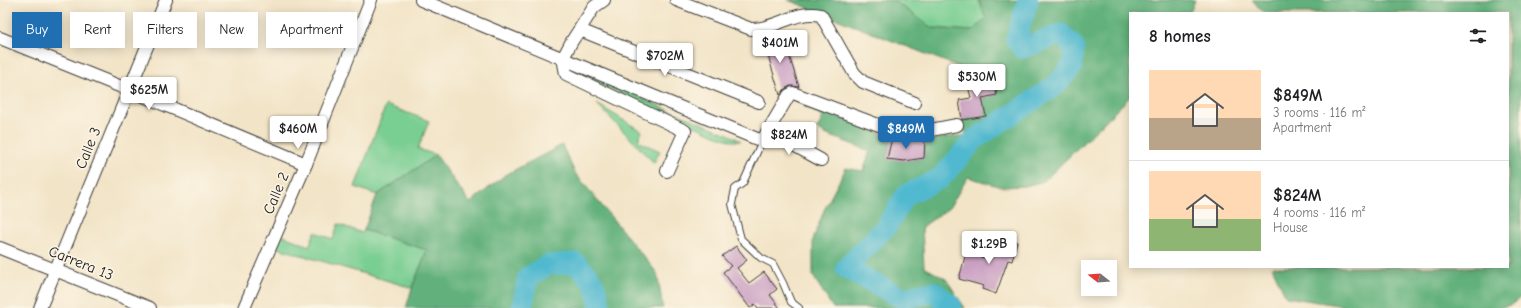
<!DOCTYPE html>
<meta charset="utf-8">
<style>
:root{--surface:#fff;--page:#f2f2f2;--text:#202124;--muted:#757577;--line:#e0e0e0;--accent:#1f6fb2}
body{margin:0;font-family:"Comic Neue",sans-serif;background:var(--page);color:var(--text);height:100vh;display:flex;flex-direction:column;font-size:15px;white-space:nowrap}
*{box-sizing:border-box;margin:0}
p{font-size:13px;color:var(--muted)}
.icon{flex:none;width:22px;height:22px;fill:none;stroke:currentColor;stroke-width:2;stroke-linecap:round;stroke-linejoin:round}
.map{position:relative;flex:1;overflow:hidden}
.panel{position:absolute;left:1129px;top:12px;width:380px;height:256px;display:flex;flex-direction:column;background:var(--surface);border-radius:0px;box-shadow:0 2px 10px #0003}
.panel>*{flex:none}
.banner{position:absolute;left:12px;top:12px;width:380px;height:36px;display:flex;gap:8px}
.needle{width:26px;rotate:287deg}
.controls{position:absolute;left:1081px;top:260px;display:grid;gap:8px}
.controls a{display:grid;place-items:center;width:36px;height:36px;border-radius:0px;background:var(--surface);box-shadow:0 2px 10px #0003;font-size:20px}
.price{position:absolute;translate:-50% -34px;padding:0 9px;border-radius:4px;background:#fff;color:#222;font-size:13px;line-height:26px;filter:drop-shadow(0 1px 2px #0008)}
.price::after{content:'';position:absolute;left:50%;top:24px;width:12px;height:9px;margin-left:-6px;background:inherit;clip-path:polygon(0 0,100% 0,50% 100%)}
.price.on{background:var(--accent);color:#fff}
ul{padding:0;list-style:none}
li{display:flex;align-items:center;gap:12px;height:100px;padding:0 20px}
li+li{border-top:1px solid var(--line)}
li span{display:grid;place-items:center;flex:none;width:112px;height:80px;border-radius:0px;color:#555}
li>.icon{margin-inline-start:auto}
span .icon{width:48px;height:48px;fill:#fffc;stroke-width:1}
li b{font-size:17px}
h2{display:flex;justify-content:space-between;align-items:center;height:48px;padding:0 20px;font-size:17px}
.pill{padding:0 14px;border-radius:0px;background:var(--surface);box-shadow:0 2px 10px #0003;font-size:14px;line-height:36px}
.pill.on{background:var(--accent);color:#fff}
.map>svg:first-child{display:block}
</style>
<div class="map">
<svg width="1521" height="308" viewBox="0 0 1521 308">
<rect width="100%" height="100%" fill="#fcf5e5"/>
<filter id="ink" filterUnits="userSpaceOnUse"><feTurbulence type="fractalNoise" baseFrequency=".025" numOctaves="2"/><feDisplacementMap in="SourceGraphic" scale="8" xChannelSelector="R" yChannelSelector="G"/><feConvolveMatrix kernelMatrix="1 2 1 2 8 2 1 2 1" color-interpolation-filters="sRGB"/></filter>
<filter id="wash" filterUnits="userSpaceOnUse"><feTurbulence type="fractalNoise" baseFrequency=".012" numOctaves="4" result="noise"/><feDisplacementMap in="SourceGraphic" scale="16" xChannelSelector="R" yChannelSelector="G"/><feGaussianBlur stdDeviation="0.9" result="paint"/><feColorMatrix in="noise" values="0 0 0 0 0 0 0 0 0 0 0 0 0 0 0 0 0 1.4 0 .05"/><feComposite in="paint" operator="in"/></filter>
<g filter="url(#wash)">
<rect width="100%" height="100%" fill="#f2e4c7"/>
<g fill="#79ce92" stroke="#4a7557">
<polygon points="893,0 979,0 986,19 972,31 932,28"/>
<polygon points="564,64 664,108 728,134 741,141 732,141 715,135 565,69"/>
<polygon points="597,104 633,126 642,131 638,141 660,151 654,163"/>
<polygon points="386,105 429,121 418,149 436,155 377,195 355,187"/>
<polygon points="338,224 362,233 364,230 427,250 412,288 274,247 279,234 309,246 315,232 333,239"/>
</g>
<g fill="#62b17c" stroke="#3f664c">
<polygon points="788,0 893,0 932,28 972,31 986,19 979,0 1195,0 1190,13 1130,13 1130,97 1044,181 1025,186 1001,187 968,177 949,208 922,227 924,267 946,279 965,308 833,308 813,276 813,240 824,210 846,168 863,171 870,151 825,134 817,129 823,117 791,98 892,138 887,159 904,161 924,158 925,140 966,135 962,120 985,115 982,98 997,95 994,83 977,74"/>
<polygon points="1252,0 1521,0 1521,297 1511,305 1497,308 1356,308 1286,297 1272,267 1508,267 1508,13 1264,13"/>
<polygon points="562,145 575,173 657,273 663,308 406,308 412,288 427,250 364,230 377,195 436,155 470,203 505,175"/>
</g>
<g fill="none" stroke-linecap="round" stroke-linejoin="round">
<g stroke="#51b9cf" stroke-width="21">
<path d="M522 308 528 277 548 265 576 263C592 279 597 285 600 308"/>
<polyline points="945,308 951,305 934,292 902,298 846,268 886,227 906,195 941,178 975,139 1055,86 1072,67 1074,47 1061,34 1023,48 1016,39 1028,0"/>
</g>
</g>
<g id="blocks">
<g fill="#c99fc2">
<polygon points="775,32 781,54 788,52 799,87 793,86 790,86 785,89 780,95 762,36"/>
<polygon points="977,74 994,83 997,95 982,98 986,116 962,120 959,100 971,98 969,90"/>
<polygon points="892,138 914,140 925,140 924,158 904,161 887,159"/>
<polygon points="996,236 1017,242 1012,261 1008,260 996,294 982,289 984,286 959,279 966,253 989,259"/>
<polygon points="736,246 747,260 737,268 749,283 764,272 777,289 770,295 780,308 758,308 755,304 750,308 723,272 731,266 722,256"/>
</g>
</g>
</g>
<g filter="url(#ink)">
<use href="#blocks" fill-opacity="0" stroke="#3c3a36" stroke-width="1"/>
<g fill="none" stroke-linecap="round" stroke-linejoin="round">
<g stroke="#3c3a36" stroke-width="8">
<polyline id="lane" points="762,141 743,183 735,189 732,204 741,239 761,258 773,264 783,283 791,302 799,308"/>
</g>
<g stroke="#3c3a36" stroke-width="14">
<g id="street">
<polyline points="421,0 762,141 789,95 793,93 892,130 915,133 957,125"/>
<polyline points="604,0 594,7 572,41 563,58 566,74 685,131 667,171"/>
<path d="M676 0 751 29C775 30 796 9 821 15L854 73 863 82 915 103"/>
<polyline points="580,30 759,102"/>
<polyline points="0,38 129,90 306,164"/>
<polyline points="768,131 821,160"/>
<polyline points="0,248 150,308"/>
<polyline points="40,308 166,0"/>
<polyline points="244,308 306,164 371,0"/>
</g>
</g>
<use href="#lane" stroke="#fff" stroke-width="6"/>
<use href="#street" stroke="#fff" stroke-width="12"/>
</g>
</g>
<g text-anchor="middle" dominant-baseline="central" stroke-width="3" stroke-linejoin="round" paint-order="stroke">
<g font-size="15" fill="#1c1c1c" stroke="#fcf5e5">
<text transform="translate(88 148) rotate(-68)">Calle 3</text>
<text transform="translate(276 193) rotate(-67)">Calle 2</text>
<text transform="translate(81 263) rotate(22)">Carrera 13</text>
</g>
</g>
</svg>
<div class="controls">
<a><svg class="needle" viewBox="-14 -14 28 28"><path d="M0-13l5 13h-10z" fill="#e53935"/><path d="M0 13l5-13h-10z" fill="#757577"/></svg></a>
</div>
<b class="price" style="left:780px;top:64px">$401M</b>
<b class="price" style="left:665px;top:77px">$702M</b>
<b class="price" style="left:977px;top:98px">$530M</b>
<b class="price" style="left:149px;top:111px">$625M</b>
<b class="price" style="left:298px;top:150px">$460M</b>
<b class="price on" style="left:906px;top:150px">$849M</b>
<b class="price" style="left:789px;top:156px">$824M</b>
<b class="price" style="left:989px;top:265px">$1.29B</b>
<div class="banner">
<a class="pill on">Buy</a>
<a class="pill">Rent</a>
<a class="pill">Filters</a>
<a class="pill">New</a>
<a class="pill">Apartment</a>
</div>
<section class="panel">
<h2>8 homes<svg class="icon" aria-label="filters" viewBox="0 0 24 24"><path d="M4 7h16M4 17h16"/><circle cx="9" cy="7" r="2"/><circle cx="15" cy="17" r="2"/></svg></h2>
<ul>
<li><span style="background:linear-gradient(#ffd9b3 60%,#b9a48a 0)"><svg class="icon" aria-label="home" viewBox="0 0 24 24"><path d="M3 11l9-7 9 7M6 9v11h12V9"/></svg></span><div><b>$849M</b><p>3 rooms · 116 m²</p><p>Apartment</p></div></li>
<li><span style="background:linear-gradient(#ffd9b3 60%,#8fb573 0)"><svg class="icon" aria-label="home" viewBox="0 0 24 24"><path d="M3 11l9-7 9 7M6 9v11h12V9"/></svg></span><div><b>$824M</b><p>4 rooms · 116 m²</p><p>House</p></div></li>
</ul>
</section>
</div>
